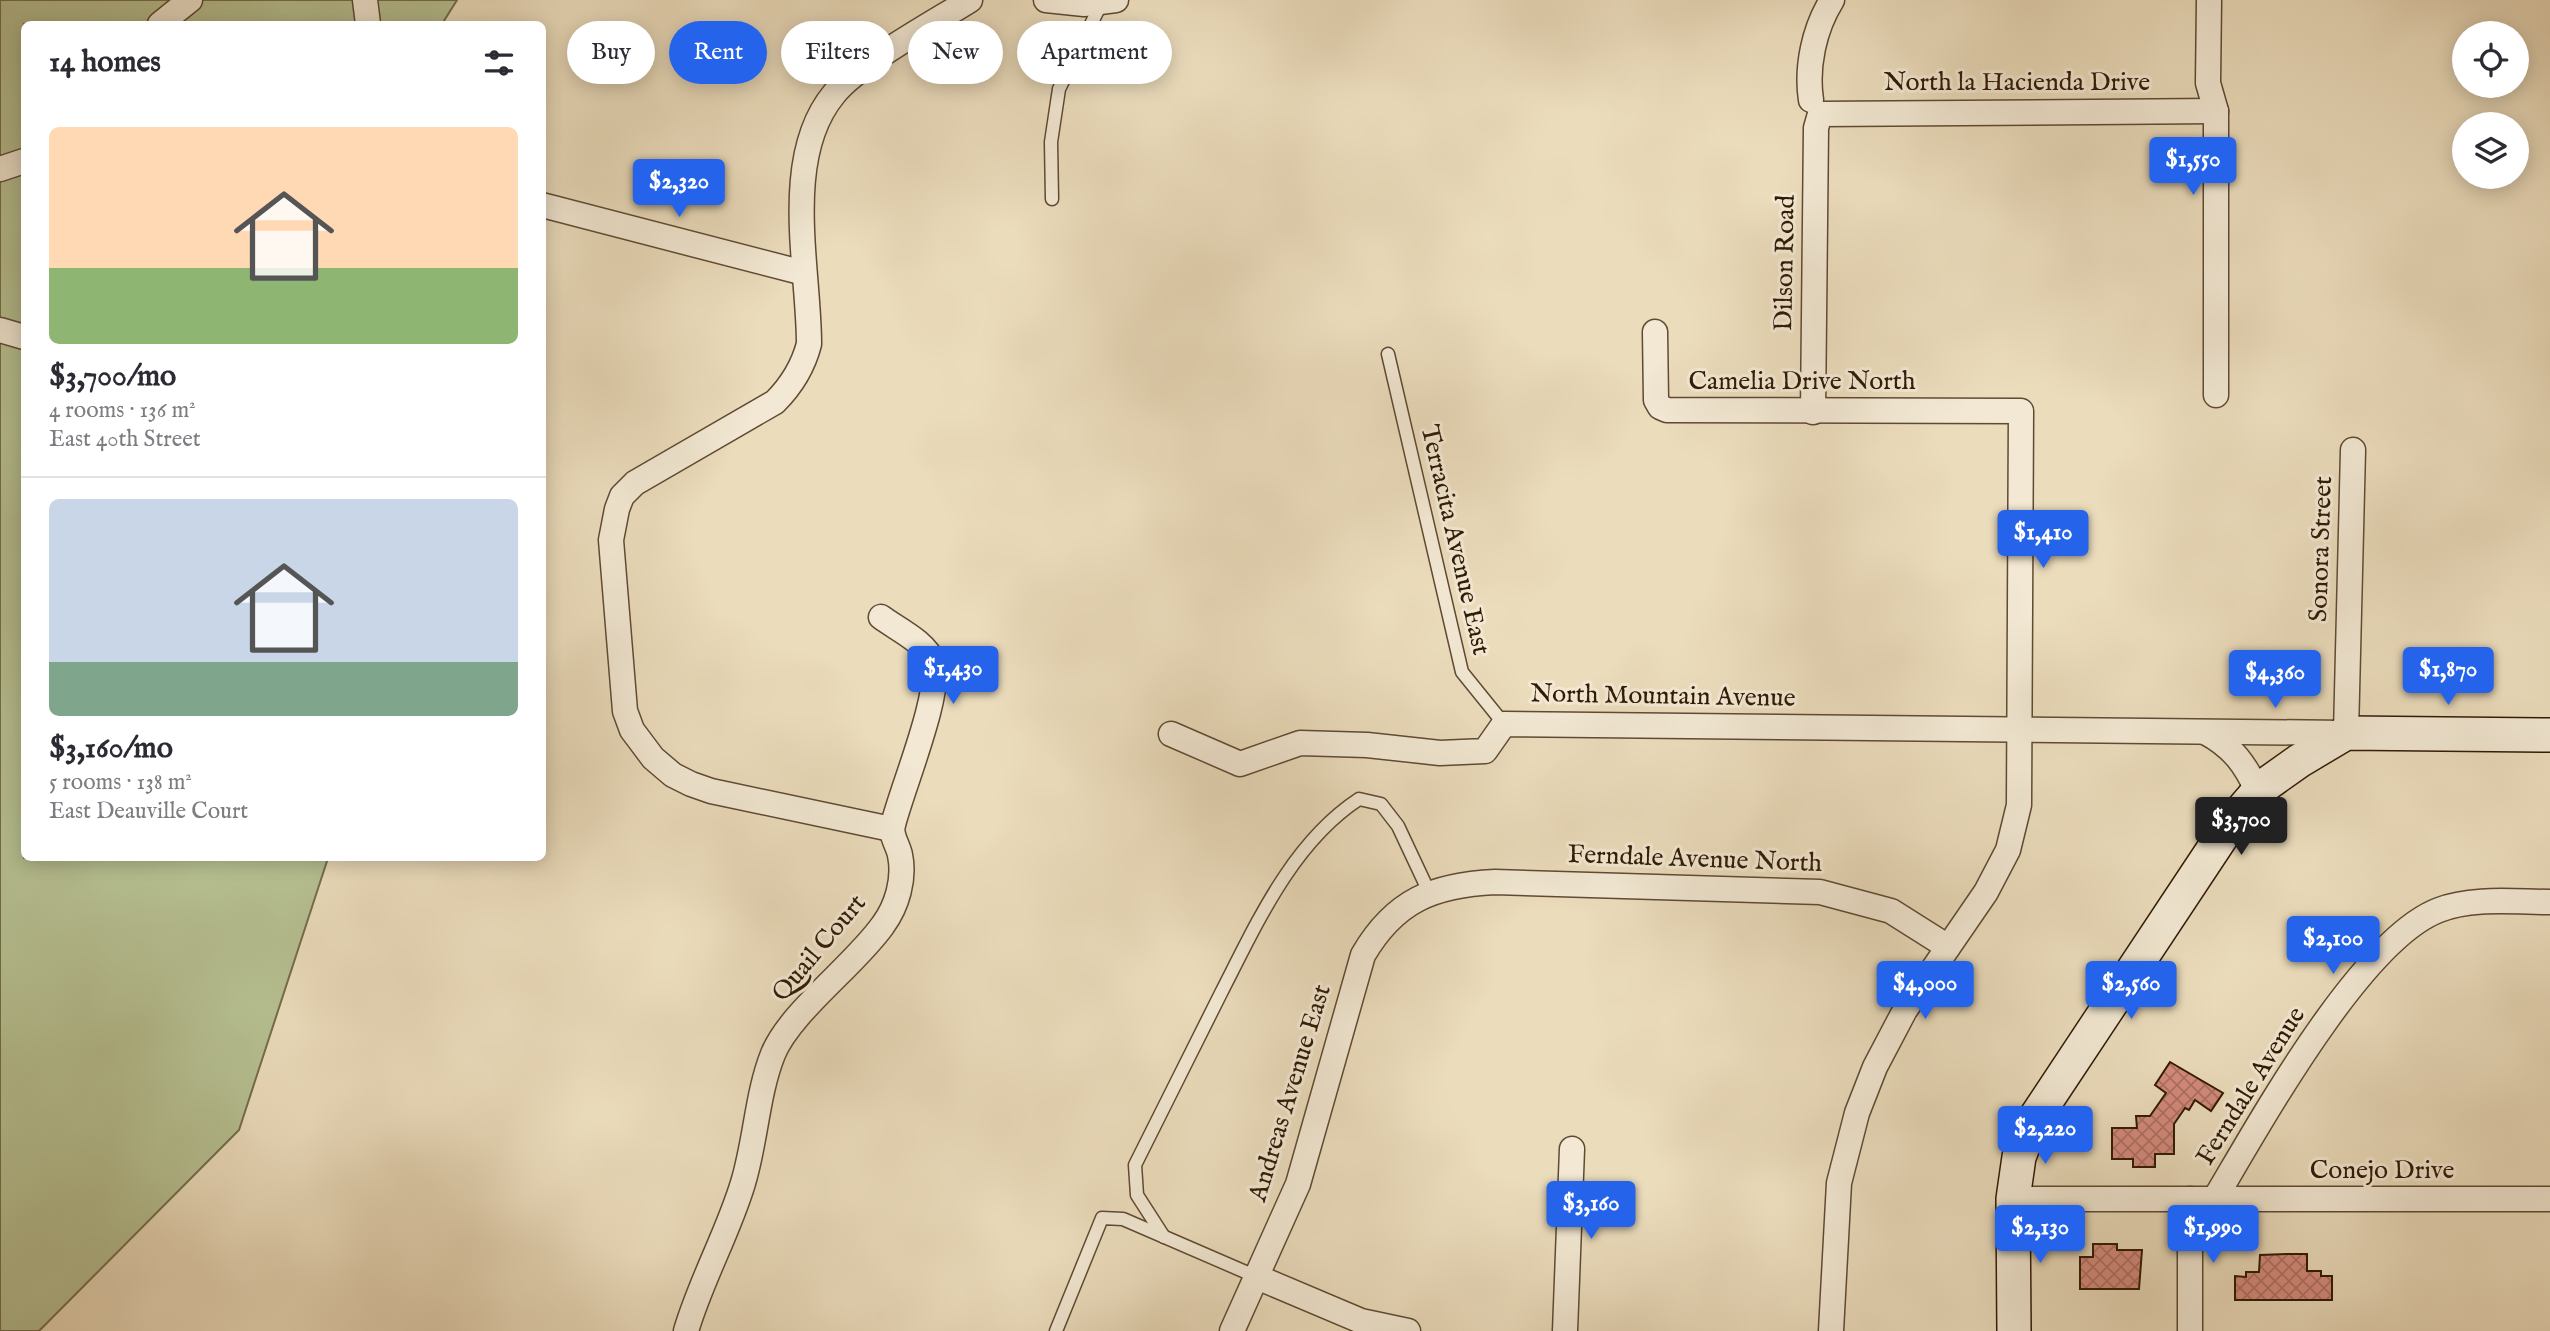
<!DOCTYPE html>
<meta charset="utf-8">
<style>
:root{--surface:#fff;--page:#f2f2f3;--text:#2b2b33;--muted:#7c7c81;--line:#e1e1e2;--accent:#2563eb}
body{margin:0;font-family:"IM FELL English",serif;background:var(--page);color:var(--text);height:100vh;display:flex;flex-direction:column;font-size:26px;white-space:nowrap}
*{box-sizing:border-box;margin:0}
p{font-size:23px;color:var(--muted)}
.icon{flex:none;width:38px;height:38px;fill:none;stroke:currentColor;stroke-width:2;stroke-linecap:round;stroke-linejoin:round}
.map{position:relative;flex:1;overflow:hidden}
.sheet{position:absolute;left:21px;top:21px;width:525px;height:840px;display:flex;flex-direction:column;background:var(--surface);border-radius:10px;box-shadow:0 4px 18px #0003}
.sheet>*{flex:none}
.top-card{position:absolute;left:567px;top:21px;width:665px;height:63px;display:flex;gap:14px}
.controls{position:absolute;left:2452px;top:21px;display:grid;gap:14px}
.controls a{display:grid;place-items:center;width:77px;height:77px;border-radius:50%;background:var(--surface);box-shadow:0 4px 18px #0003;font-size:35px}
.price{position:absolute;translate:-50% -60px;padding:0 16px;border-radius:7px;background:var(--accent);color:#fff;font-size:23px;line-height:46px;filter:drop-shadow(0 2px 4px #0008)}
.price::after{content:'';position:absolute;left:50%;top:42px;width:21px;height:16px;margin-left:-10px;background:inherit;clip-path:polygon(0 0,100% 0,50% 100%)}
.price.current{background:#222;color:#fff}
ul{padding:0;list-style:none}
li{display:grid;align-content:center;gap:14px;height:371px;padding:0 28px}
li+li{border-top:2px solid var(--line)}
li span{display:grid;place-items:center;height:217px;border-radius:10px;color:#555}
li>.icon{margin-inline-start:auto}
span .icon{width:126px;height:126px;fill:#fffc;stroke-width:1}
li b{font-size:30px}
h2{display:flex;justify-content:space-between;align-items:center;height:84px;padding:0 28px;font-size:30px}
.tag{padding:0 24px;border-radius:32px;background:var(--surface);box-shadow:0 4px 18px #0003;font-size:24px;line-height:63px}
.tag.current{background:var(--accent);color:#fff}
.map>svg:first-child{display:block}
</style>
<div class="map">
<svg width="2550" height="1331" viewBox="0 0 2550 1331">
<defs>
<pattern id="building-cross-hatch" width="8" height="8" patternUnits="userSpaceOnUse" patternTransform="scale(1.75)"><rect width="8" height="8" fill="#d58b7d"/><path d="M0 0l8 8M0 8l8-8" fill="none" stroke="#ad7164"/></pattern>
</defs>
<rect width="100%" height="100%" fill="#ebdcbc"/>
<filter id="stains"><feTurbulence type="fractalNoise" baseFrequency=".00286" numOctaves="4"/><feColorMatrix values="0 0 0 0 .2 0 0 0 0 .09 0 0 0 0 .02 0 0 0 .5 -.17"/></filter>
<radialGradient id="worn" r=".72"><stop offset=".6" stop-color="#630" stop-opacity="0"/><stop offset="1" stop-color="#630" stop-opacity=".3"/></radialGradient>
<polygon fill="#b6c092" stroke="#736d4c" stroke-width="2" points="0,0 457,0 442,24 24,24 24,858 328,858 239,1130 39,1331 0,1331"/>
<g fill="url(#building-cross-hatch)" stroke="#301a05" stroke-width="2">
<polygon points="2170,1062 2223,1093 2211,1111 2195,1100 2189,1110 2185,1108 2174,1124 2174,1154 2155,1154 2155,1167 2133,1167 2133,1159 2112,1159 2112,1128 2137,1128 2136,1116 2150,1116 2166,1093 2155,1085"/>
<polygon points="2093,1244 2117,1244 2117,1250 2142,1250 2139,1289 2080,1289 2080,1257 2093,1257"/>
<polygon points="2287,1254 2307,1254 2307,1271 2321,1271 2321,1276 2332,1276 2332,1300 2235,1300 2235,1276 2246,1277 2246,1272 2259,1272 2260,1255"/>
</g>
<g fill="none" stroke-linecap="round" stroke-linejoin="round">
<g stroke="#5f4a33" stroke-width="15">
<g id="lane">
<polyline points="1052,199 1051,142 1059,89 1101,4"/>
<polyline points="1388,354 1462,672 1504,724"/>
<path d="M1164 1237 1137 1195 1135 1165C1164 1108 1192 1050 1221 993 1257 923 1292 843 1359 799L1381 804 1398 826 1429 892"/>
<polyline points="1056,1331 1102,1218 1123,1219 1257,1277"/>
</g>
</g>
<g stroke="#5f4a33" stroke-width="27">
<g id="street">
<polyline points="365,0 368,24"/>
<polyline points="1046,0 1084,4 1116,0"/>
<polyline points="2209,0 2208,83 2216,111 2216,395"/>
<polyline points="160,24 190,0"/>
<path d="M1811 100C1806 67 1814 29 1832 0"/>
<polyline points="0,169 24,161"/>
<polyline points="542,205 804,273"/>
<polyline points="0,330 24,337"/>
<polyline points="1655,332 1656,400 1660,407 1667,410 2021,411 2019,805 2008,850 1986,892 1905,1010 1875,1067 1857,1113 1839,1183 1831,1331"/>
<polyline points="1813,412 1816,128 1820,114 2216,111"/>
<path d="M2205 732C2233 747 2245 764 2258 792"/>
<polyline points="1171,734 1240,764 1300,743 1367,745 1440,753 1485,751 1504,724 2346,733 2353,450"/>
<path d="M891 829 711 791 691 784 673 775 653 758 632 730 625 711 611 540 617 509 622 496 635 483 775 402C792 385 803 367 809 344 809 268 781 158 834 94 858 64 935 22 970 0"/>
<polyline points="2013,1199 2550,1199"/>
<path d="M2214 1200C2259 1125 2360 940 2439 910 2472 897 2515 902 2550 902"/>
<polyline points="1257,1277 1361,1321 1408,1331"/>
<path d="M686 1331C701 1280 728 1233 743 1183 756 1140 757 1094 773 1054 790 1012 855 965 883 925 897 906 905 879 900 855 898 845 890 835 893 825 901 791 943 691 933 662 926 642 897 629 881 617"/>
<path d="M1232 1331 1298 1184 1363 955C1395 900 1434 885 1495 882L1820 892 1891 911 1948 947"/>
<polyline points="1565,1331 1572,1149"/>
<polyline points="2190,1331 2190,1199"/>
</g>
</g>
<g stroke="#301a05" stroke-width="36">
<polyline id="secondary" points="2014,1331 2013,1199 2019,1157 2033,1121 2230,824 2261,788 2299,761 2346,733 2550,735"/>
</g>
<use href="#lane" stroke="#f2e8d3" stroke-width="12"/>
<use href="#street" stroke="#f2e8d3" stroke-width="24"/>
<use href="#secondary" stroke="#f2e8d3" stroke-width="33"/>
</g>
<g text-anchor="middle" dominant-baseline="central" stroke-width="6" stroke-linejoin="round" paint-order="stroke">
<g font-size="26" fill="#301a05" stroke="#f2e8d3">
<text x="2017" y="82">North la Hacienda Drive</text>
<text transform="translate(1785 263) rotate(-89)">Dilson Road</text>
<text x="1802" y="381">Camelia Drive North</text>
<text transform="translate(1455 540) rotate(77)">Terracita Avenue East</text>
<text transform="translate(2321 549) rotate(-88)">Sonora Street</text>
<text transform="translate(1663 696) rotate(1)">North Mountain Avenue</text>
<text transform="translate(1695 859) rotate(2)">Ferndale Avenue North</text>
<text transform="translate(819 948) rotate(-50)">Quail Court</text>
<text transform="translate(2251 1086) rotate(-58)">Ferndale Avenue</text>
<text transform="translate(1290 1093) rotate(-73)">Andreas Avenue East</text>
<text x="2382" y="1170">Conejo Drive</text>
</g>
</g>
<rect width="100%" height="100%" filter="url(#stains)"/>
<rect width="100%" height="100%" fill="url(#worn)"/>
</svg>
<div class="controls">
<a><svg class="icon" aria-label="locate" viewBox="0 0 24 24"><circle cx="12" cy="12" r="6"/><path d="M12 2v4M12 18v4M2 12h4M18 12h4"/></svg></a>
<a><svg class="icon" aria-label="layers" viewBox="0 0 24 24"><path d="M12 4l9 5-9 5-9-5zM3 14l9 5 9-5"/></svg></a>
</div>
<b class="price" style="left:2193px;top:197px">$1,550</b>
<b class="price" style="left:679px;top:219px">$2,320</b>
<b class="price" style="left:2043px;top:570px">$1,410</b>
<b class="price" style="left:953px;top:706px">$1,430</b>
<b class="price" style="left:2448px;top:707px">$1,870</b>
<b class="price" style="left:2275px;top:710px">$4,360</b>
<b class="price current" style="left:2241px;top:857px">$3,700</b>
<b class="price" style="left:2333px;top:976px">$2,100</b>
<b class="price" style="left:1925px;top:1021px">$4,000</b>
<b class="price" style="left:2131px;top:1021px">$2,560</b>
<b class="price" style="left:2045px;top:1166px">$2,220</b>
<b class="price" style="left:1591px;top:1241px">$3,160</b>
<b class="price" style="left:2040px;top:1265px">$2,130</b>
<b class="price" style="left:2213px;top:1265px">$1,990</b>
<div class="top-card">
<a class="tag">Buy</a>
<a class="tag current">Rent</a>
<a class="tag">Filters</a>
<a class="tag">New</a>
<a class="tag">Apartment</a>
</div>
<section class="sheet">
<h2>14 homes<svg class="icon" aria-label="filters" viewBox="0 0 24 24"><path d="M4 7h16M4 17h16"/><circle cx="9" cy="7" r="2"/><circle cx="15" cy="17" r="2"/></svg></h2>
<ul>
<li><span style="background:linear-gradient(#ffd9b3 65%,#8fb573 0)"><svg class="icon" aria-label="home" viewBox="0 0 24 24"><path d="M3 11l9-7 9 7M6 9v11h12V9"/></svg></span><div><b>$3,700/mo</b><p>4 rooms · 136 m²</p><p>East 40th Street</p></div></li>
<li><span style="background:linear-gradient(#c9d6e8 75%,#7fa58c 0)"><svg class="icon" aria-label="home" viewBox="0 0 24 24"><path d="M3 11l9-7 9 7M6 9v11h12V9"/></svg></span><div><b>$3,160/mo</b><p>5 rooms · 138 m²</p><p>East Deauville Court</p></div></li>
</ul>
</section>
</div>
